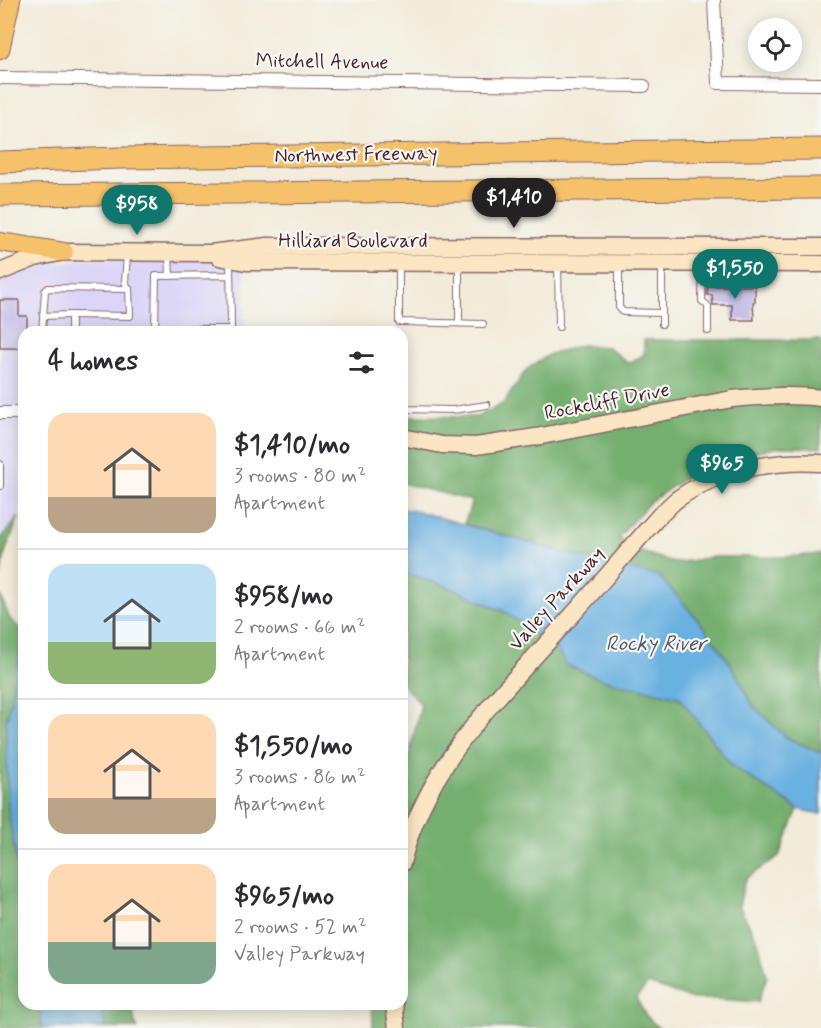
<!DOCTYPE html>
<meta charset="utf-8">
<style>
:root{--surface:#fff;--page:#f7f7f7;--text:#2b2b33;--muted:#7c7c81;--line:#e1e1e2;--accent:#0f766e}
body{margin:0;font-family:Mynerve,sans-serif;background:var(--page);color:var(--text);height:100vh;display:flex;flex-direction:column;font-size:22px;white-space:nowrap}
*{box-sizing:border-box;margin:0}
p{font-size:20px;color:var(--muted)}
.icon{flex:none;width:33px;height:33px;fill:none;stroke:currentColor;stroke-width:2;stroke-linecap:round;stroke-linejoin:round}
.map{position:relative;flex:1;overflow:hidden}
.details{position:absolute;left:18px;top:326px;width:390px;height:684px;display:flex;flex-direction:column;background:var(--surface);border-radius:18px;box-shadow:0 3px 15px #0003}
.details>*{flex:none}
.controls{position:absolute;left:748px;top:18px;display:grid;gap:12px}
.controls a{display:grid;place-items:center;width:54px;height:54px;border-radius:50%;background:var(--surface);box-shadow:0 3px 15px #0003;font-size:30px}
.price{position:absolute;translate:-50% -51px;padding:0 14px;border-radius:21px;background:var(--accent);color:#fff;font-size:20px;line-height:39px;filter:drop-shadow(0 2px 3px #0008)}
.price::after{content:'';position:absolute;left:50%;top:36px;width:18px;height:14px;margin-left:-9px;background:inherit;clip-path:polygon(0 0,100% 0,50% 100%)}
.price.active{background:#222;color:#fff}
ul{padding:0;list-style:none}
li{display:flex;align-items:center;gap:18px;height:150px;padding:0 30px}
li+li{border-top:2px solid var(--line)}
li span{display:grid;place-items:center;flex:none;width:168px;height:120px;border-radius:18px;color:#555}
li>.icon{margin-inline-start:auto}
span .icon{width:72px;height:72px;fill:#fffc;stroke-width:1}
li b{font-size:26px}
h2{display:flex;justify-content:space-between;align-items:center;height:72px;padding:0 30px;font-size:26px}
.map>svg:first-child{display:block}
</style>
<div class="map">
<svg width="821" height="1028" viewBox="0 0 821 1028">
<rect width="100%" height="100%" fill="#f6f6f2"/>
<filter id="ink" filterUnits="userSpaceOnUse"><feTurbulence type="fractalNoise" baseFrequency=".0167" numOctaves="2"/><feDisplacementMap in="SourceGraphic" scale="12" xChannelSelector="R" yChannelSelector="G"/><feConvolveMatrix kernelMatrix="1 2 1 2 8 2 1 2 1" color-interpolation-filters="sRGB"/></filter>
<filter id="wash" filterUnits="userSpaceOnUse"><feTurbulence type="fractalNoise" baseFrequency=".008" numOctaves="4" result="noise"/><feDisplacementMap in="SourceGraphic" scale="24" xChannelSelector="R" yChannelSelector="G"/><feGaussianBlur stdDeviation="1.35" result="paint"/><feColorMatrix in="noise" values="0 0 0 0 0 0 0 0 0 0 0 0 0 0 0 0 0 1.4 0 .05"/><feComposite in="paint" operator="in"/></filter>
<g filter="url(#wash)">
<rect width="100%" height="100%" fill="#f2ebd9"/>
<polygon fill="#dbd6f7" points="212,257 245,267 244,331 24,332 24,409 19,517 0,540 0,281 36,266 84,259"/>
<g fill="#74af6e" stroke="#5f674c" stroke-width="1.5">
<polygon points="644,340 821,340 821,448 780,447 731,456 689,475 649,503 618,538 639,551 675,563 714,557 784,557 821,554 821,753 787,738 753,706 730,663 659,576 583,558 464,524 472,501 402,483 402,416 477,417 504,403 526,370 550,354 582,345 608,347 628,363 644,355"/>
<polygon points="19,517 6,550 0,578 0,540"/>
<polygon points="402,572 454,589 505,612 557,650 566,665 604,680 679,697 732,766 798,809 779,856 745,879 739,906 758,941 767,976 758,1002 717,999 692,999 648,984 636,998 646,1016 659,1028 373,1028 372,1004 402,1004 402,786 421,704 402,684"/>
<polygon points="0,595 10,619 24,632 24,644 21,649 6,723 8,809 24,907 24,1004 39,1004 42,1028 0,1028"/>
<polygon points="100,1004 132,1004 135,1024 138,1028 106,1028"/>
</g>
<g fill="#69b1e0" stroke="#5a6886" stroke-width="1.5">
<polygon points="402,509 420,512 583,558 659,576 700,622 730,663 753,706 787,738 821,753 821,814 798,809 732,766 679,697 604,680 566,665 557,650 505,612 454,589 402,572"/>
<polygon points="24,644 24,907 8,809 6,723 21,649"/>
<polygon points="39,1004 100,1004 106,1028 42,1028"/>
</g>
<g id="blocks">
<g fill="#bdb5e5">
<polygon points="708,286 755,286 755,302 753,302 754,320 732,320 732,305 713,305 712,295 707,295"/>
<polygon points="0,300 19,300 19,316 27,316 27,331 24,332 24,348 0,348"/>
</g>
</g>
</g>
<g filter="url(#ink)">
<use href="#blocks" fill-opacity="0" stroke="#856668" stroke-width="1.5"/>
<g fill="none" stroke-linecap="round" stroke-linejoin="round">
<g stroke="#856668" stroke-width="8">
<g id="lane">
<polyline points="169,254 170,276"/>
<polyline points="230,260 231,329 155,329 156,276 230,275"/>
<polyline points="399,263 399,322 483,324"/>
<polyline points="459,263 459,323"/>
<polyline points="558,263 559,327"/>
<polyline points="619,264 619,307 623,312 662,313 662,264"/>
<polyline points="703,264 702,301 708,306 708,331"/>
<polyline points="662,313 662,324"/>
<polyline points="43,316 71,315"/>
<polyline points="42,332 45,291 48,288 129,289"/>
<polyline points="71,332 71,315 130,316 129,289 125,282 127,255"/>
<polyline points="402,409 453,410 487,405"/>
<polyline points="0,464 0,486"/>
</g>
</g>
<g stroke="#856668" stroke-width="14">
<g id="street">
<polyline points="714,0 718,83 821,84"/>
<polyline points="0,78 644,86"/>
<polyline points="0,413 24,413"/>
</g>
</g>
<g stroke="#856668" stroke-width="19">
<g id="secondary">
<polyline points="219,257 246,262 821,264"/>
<polyline points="0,272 35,258 64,252 210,253 267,246 821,247"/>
<path d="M402 437 442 445 476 446 536 437 732 399C762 396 791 394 821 398"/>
<path d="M402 863C425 767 493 703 556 633 591 595 624 555 659 516 665 511 670 505 676 500 717 470 771 460 821 463"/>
<polyline points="394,1004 397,1028"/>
</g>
</g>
<g stroke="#856668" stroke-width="20">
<g id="primary">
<polyline points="0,50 11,0"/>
<polyline points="0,242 64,252"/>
</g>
</g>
<g stroke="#856668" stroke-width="23">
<g id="highway">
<polyline points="0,162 121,158 821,149"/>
<polyline points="0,195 821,188"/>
</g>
</g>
<use href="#lane" stroke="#fff" stroke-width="6"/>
<use href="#street" stroke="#fff" stroke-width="12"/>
<use href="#secondary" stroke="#fbe6c4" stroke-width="16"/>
<use href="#primary" stroke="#f5c16b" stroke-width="18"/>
<use href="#highway" stroke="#f5c16b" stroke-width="21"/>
</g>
</g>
<g text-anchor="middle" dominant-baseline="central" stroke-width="4.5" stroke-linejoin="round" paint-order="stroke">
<g font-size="20" fill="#4a1f2b" stroke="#f6f6f2">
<text transform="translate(322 62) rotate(1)">Mitchell Avenue</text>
<text transform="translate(356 155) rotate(-1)">Northwest Freeway</text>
<text x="353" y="241">Hilliard Boulevard</text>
<text transform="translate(607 402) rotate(-11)">Rockcliff Drive</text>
<text transform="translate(557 599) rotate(-48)">Valley Parkway</text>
</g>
<g font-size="21" font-style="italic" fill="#55526a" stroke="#f6f6f2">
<text x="656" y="644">Rocky River</text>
</g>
</g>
</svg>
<div class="controls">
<a><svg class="icon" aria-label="locate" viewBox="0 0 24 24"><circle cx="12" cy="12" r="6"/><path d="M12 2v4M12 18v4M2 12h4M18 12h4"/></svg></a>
</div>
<b class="price active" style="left:514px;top:229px">$1,410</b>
<b class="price" style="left:137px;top:236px">$958</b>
<b class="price" style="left:735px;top:300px">$1,550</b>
<b class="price" style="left:722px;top:495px">$965</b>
<section class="details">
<h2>4 homes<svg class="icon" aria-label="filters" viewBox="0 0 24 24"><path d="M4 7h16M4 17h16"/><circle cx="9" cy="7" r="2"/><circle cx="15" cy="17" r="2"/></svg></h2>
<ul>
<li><span style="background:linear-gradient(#ffd9b3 70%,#b9a48a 0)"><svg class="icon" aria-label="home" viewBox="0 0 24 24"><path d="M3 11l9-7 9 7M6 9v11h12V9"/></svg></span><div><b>$1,410/mo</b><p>3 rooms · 80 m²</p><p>Apartment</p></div></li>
<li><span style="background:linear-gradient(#bfe0f5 65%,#8fb573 0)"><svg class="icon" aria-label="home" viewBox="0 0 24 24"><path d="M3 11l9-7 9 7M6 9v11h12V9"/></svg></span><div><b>$958/mo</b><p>2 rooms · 66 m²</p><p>Apartment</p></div></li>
<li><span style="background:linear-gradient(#ffd9b3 70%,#b9a48a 0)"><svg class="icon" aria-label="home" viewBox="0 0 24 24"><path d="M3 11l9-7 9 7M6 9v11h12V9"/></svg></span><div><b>$1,550/mo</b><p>3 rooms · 86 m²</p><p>Apartment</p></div></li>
<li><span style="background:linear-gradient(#ffd9b3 65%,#7fa58c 0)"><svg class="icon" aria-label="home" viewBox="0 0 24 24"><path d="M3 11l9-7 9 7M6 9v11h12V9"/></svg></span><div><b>$965/mo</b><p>2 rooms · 52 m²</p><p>Valley Parkway</p></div></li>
</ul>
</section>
</div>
